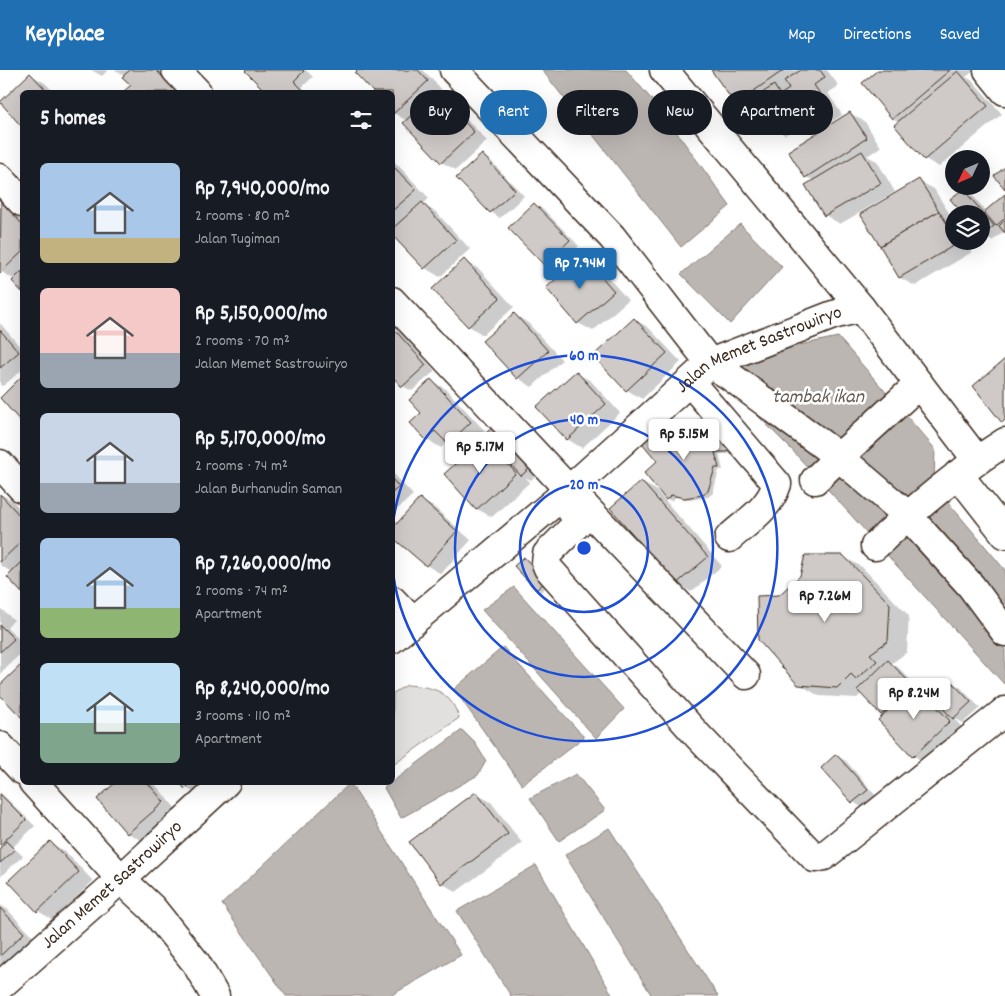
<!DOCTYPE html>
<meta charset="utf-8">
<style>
:root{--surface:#171b24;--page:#242831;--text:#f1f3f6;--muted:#9ea1a6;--accent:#1f6fb2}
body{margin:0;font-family:Dekko,sans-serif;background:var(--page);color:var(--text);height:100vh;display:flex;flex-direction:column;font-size:19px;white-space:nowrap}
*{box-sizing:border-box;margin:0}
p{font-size:16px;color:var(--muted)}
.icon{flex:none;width:28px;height:28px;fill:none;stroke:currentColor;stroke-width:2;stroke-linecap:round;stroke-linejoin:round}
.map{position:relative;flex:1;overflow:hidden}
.sheet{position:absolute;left:20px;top:20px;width:375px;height:695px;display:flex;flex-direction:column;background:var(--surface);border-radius:8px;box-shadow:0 5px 20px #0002}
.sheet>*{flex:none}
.guide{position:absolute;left:410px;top:20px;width:475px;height:45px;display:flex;gap:10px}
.needle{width:32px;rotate:226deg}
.fabs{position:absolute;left:945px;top:80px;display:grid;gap:10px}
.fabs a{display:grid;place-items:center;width:45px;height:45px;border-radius:50%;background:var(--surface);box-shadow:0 5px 20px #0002;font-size:25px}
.price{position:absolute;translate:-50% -42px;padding:0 11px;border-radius:5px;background:#fff;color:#222;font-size:16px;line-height:32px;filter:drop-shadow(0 1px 2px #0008)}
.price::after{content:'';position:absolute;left:50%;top:30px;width:15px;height:11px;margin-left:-8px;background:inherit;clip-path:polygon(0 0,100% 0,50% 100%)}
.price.on{background:var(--accent);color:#fff}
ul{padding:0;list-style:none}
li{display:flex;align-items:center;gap:15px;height:125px;padding:0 20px}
li span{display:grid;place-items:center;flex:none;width:140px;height:100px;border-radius:8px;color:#555}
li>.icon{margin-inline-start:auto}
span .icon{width:60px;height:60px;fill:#fffc;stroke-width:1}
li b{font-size:21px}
h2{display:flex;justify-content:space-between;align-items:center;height:60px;padding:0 20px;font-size:21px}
.pill{padding:0 18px;border-radius:22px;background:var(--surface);box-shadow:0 5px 20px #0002;font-size:18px;line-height:45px}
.pill.on{background:var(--accent);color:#fff}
header{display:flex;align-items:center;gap:30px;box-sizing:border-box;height:70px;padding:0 25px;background:var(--accent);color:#fff}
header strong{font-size:24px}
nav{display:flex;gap:28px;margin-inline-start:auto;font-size:18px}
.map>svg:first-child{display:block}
</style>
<header>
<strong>Keyplace</strong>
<nav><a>Map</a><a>Directions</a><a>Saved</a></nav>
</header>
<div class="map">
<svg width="1005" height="926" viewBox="0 0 1005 926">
<rect width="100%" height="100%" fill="#fff"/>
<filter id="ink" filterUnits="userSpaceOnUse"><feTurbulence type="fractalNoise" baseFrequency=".02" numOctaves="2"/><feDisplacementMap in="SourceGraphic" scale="10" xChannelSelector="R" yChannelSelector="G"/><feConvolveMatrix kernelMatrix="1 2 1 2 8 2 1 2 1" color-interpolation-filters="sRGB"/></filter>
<g filter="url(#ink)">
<path fill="#e2e0de" stroke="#8e857e" d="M407 615C433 617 450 620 459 648L393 695V623Z"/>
<g fill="#bcb6b3" stroke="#887e77">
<polygon points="542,0 626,0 659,38 730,136 681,177"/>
<polygon points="740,154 782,197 730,254 681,204"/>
<polygon points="838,267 935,379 934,411 947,431 1005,500 1005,613 1004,614 792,380 725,313 738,288"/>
<polygon points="514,517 624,639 596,668 482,540"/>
<polygon points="503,577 584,667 522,715 454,619"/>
<polygon points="462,660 475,673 486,691 478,705 401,748 384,718"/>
<polygon points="576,704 605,740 559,771 530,728"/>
<polygon points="350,713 461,885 390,926 286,926 222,834"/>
<polygon points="609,758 718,926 652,926 565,785"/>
<polygon points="536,795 613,926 511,926 457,841"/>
</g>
<g fill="#0003">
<polygon points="91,0 108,0 102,6"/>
<polygon points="115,0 159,0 164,3 182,22 125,22 133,16 125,6"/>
<polygon points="248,0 306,0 313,7 302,17 308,22 268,22 246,1"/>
<polygon points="360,0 423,0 442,20 437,24 451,32 487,71 456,100 441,92 407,51 392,42 392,22 375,22 357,3"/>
<polygon points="713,0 827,0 839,16 828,23 842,45 822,58 815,54 809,59 801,54 785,65 771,56 760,40 755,44 736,33"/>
<polygon points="880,0 975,0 966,7 973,11 1002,44 939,97 925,89 899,52 892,48"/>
<polygon points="31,5 45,13 54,22 22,22 22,55 1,32"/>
<polygon points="850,43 865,52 881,77 867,86 877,91 895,122 840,154 825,145 814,111 806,107"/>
<polygon points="482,85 491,91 524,126 500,148 491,142"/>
<polygon points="392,89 429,128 423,135 436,142 470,179 440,207 425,198 392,164"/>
<polygon points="919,111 934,119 954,151 954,171 966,171 972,182 915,216 900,208 862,145"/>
<polygon points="963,120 973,126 986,141 1005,125 1005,161 992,171 983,165 981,163 981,144"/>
<polygon points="0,125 4,129 0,132 16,141 22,149 22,220 14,211 15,210 0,201"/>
<polygon points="534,134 544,140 579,176 554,200 545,194"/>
<polygon points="582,187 597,195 628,230 593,261 578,253"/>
<polygon points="465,191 479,199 514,237 483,265 469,256"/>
<polygon points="514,244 528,253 562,290 532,317 518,308"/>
<polygon points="634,249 649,258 681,292 642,329 627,320 595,286"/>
<polygon points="0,253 22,279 22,300 3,316 0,315"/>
<polygon points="392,258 401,262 435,301 412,321 403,316"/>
<polygon points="576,303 591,311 620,343 582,378 567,369"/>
<polygon points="22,308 22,351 1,327"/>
<polygon points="431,311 446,319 485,361 463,382 447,372 441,378 426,369 423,343"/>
<polygon points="705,354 709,357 733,382 732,384 719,384 723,400 719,400 713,423 708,427 690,430 676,427 671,431 667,429 659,391 664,355 681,371"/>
<polygon points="484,369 541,401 531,410 525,407 530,412 492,447 477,439"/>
<polygon points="392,402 413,425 392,444"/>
<polygon points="641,412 656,420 722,496 691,522 677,513"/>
<polygon points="0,424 13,431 22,442 22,522 8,507 13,503 0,495"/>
<polygon points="421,430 435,438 471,470 441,504 426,495"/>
<polygon points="842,486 862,497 909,546 907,582 891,594 898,597 916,616 933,628 951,612 960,617 980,638 963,653 953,647 964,660 928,694 914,686 884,645 862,623 857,628 819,626 799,614 780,527"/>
<polygon points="524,489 529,491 549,514 541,522 537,519 516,496"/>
<polygon points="0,538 14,550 7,557 22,572 22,582 0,604"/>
<polygon points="22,596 22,646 0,623 0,617"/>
<polygon points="836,686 846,691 876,726 863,738 853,732 823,698"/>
<polygon points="117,712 153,712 177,740 142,771 128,763"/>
<polygon points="181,712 215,712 201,726 186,718"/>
<polygon points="0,722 35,756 13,777 23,786 0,807 0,780 2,778 0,777"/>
<polygon points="476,724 491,732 522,773 456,822 442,813"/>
<polygon points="50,773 65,781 93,811 53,850 38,841 10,811"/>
<polygon points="0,835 7,839 38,872 0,899"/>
</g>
<g fill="#cfcac7" stroke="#3b2a1e">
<polygon points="130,0 156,0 177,22 123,22 131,15 122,7"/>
<polygon points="246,0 303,0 304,1 294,11 305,22 266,22 245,1"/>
<polygon points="358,0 418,0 428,11 393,44 392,22 373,22 355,3"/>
<polygon points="711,0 784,0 735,34"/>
<polygon points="801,0 820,0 825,7 814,15 828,36 806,50 802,45 793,51 789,45 770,57 752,30 774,15 780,25 789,19 784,11"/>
<polygon points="878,0 950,0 892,49 862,13"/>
<polygon points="958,1 988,36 924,90 894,55"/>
<polygon points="30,3 48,22 22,22 22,57 0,32"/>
<polygon points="437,22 474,62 441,93 403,53"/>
<polygon points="850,42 867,68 805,108 788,81"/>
<polygon points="862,81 881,113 824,146 805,115"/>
<polygon points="482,84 515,120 490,143 456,108"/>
<polygon points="392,95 416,120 392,141"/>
<polygon points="1005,97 1005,119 994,106"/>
<polygon points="919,109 939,141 880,176 860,144"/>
<polygon points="963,119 994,156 982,166 981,144 963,144 950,129"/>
<polygon points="1005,124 1005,148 996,156 984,142"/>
<polygon points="1,131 22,154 22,182 0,203"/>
<polygon points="422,132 456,170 424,199 392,165 392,159"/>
<polygon points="534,133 570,170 544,195 508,158"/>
<polygon points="939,141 954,165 954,171 958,173 899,208 880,176"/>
<polygon points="1005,150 1005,163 999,156"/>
<polygon points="582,185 614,221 577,254 546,218"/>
<polygon points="464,189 500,228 468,257 432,219"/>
<polygon points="22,201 22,222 12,211"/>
<polygon points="514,243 548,281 517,309 482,271"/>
<polygon points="634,248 667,283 626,321 593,286"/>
<polygon points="392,257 426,295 402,317 392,306"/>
<polygon points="0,260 19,282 0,298"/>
<polygon points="1005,289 1005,350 1002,353 973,316"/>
<polygon points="576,301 606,334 567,370 536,337"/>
<polygon points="22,306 22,353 0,328"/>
<polygon points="431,309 471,352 448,374 435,361 426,370 410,353 421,343 409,330"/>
<polygon points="664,353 680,370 696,355 699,358 705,353 730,379 727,382 715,382 719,398 715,398 708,421 703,425 684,428 671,425 666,430 644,403 657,391 642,373"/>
<polygon points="496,354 533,395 521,406 484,365"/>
<polygon points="484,368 516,403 476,440 444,404"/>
<polygon points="392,409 399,417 392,423"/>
<polygon points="641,411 708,487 676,514 610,438"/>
<polygon points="0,424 22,448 22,471 0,492"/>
<polygon points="420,428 457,461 426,496 392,467 392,459"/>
<polygon points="805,485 843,485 890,534 888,571 870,584 877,591 856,609 851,604 837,618 798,615 758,570 757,526 779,525 800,506"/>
<polygon points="524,487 546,511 536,520 514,496"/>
<polygon points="22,492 22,523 7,507"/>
<polygon points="0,555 14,569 0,582"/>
<polygon points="888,590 912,615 881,645 857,620"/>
<polygon points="22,594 22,648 0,625 0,615"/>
<polygon points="950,610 971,632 953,649 932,627"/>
<polygon points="915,614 950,651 913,687 878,650"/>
<polygon points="836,684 868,720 852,733 821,698"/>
<polygon points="116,712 147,712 164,732 127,764 97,729"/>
<polygon points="179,712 192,712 185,719"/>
<polygon points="476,722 508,764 441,814 409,772"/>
<polygon points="0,724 26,750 0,775"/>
<polygon points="6,771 15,780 0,793 0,778"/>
<polygon points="50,771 79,802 37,842 8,811"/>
<polygon points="0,838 24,863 0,886"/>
</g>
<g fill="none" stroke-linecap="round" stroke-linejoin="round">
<g stroke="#3b2a1e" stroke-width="31">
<g id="minor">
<polyline points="176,0 197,22"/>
<polyline points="454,0 612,167 710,293 730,306 839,387 815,410"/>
<polyline points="664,0 861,238 977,390"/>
<polyline points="988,0 1005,21"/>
<polyline points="0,108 22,132"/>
<polyline points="392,231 569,420 746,605"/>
<path d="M690 312 777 414C769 439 748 451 729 468"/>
<polyline points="919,314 839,387 907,445 971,516 1005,562"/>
<polyline points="0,394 22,418"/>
<polyline points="958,404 1005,464"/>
<polyline points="559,428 579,448 578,453 547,484 546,493 548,498 697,665 815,788 824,786 1005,641"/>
<path d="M875 476C916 437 958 402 1005 372"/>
<polyline points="392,530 413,552"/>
<path id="s1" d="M392 569 569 420 710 293 833 245 861 238"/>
<polyline points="0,676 22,700"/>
<polyline points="33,712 121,809 152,838 196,893 215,926"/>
<path id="s2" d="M0 916 121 809 226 712"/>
</g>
</g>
<use href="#minor" stroke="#fff" stroke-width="28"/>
</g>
</g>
<g fill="none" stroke="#1d4ed8" stroke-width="2.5">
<circle cx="584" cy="478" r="64"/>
<circle cx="584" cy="478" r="129"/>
<path d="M393 453A193 193 0 1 1 393 503"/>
</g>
<g text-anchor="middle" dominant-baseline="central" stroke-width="5" stroke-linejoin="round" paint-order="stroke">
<g font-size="19" fill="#3b2a1e" stroke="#fff">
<text stroke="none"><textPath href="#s1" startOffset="471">Jalan Memet Sastrowiryo</textPath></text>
<text stroke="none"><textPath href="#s2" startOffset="151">Jalan Memet Sastrowiryo</textPath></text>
</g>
<g font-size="20" font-style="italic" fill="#685b52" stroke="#fff">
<text x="818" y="328">tambak ikan</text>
</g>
</g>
<circle cx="584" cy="478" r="8" fill="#1d4ed8" stroke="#fff" stroke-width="2.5"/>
<g font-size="15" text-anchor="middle" font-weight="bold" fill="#1d4ed8" stroke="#fff" stroke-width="5" stroke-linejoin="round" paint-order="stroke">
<text x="584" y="290">60 m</text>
<text x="584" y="354">40 m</text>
<text x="584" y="419">20 m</text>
</g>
</svg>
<div class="fabs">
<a><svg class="needle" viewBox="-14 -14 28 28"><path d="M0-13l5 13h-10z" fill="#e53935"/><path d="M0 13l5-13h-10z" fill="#9ea1a6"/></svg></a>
<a><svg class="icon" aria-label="layers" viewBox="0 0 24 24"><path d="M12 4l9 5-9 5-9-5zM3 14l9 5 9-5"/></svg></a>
</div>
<b class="price on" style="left:580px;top:220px">Rp 7.94M</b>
<b class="price" style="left:684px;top:391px">Rp 5.15M</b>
<b class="price" style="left:480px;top:404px">Rp 5.17M</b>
<b class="price" style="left:825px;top:553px">Rp 7.26M</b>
<b class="price" style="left:914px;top:650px">Rp 8.24M</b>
<div class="guide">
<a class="pill">Buy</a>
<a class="pill on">Rent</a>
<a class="pill">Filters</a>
<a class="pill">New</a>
<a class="pill">Apartment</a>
</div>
<section class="sheet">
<h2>5 homes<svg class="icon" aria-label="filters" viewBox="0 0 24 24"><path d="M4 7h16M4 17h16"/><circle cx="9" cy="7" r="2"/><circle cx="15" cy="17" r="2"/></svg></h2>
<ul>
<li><span style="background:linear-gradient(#a9c7e8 75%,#c2b280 0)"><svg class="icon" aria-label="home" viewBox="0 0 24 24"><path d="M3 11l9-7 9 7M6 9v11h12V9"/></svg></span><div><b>Rp 7,940,000/mo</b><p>2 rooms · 80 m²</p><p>Jalan Tugiman</p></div></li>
<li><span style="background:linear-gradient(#f6c9c9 65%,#9aa5b1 0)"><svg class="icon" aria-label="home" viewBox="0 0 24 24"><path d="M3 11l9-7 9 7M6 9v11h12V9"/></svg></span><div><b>Rp 5,150,000/mo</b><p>2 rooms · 70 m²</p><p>Jalan Memet Sastrowiryo</p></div></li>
<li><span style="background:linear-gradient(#c9d6e8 70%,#9aa5b1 0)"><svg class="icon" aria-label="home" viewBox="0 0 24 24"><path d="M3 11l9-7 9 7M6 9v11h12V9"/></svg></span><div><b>Rp 5,170,000/mo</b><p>2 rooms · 74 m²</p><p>Jalan Burhanudin Saman</p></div></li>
<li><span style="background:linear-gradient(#a9c7e8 70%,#8fb573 0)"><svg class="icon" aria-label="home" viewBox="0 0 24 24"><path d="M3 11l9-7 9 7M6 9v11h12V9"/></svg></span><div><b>Rp 7,260,000/mo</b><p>2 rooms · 74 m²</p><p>Apartment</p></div></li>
<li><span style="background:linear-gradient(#bfe0f5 60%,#7fa58c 0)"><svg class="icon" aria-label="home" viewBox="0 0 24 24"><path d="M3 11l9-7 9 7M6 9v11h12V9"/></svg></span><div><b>Rp 8,240,000/mo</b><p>3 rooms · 110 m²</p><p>Apartment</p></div></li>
</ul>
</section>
</div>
